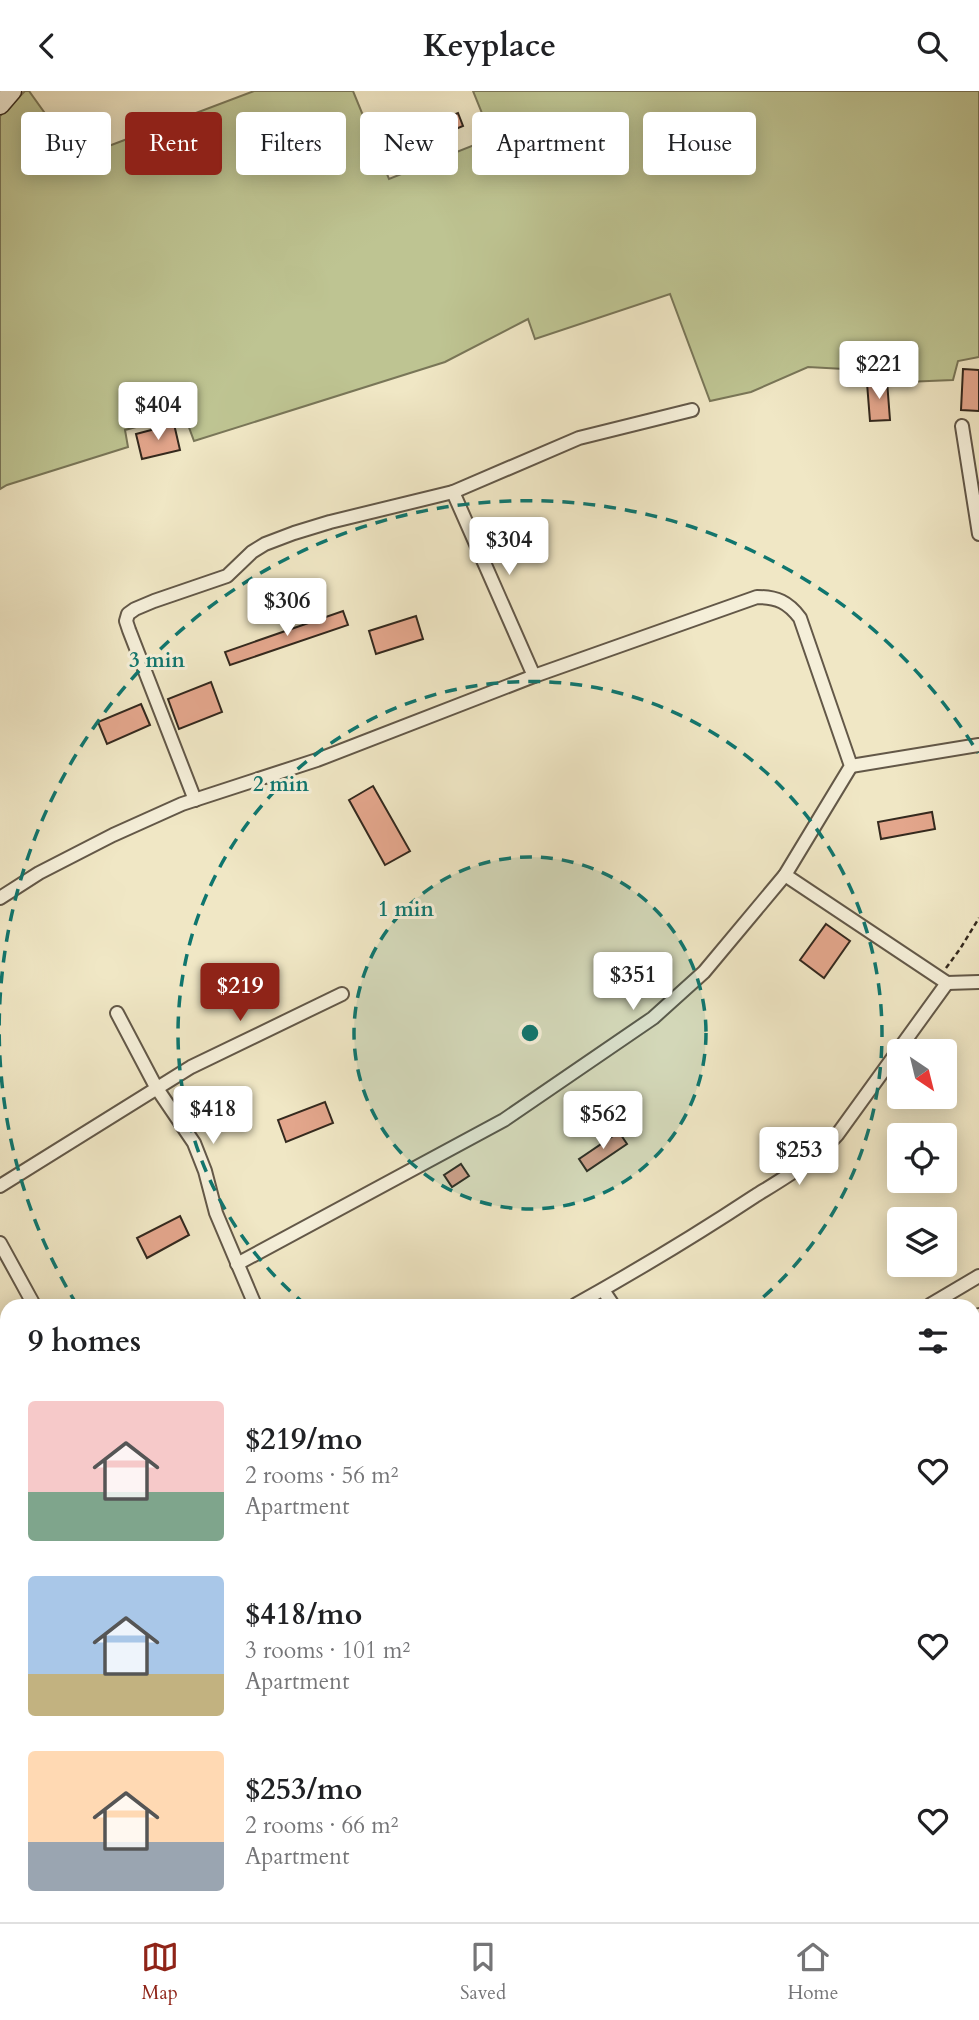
<!DOCTYPE html>
<meta charset="utf-8">
<style>
:root{--surface:#fff;--page:#f2f2f2;--text:#202124;--muted:#757577;--line:#e0e0e0;--accent:#8f2418}
body{margin:0;font-family:Cardo,serif;background:var(--page);color:var(--text);height:100vh;display:flex;flex-direction:column;font-size:26px;white-space:nowrap}
*{box-sizing:border-box;margin:0}
p{font-size:23px;color:var(--muted)}
.icon{flex:none;width:38px;height:38px;fill:none;stroke:currentColor;stroke-width:2;stroke-linecap:round;stroke-linejoin:round}
.map{position:relative;flex:1;overflow:hidden}
.side{position:absolute;left:0px;top:1208px;width:980px;height:625px;display:flex;flex-direction:column;background:var(--surface);border-radius:21px 21px 0 0;box-shadow:0 4px 18px #0003}
.side>*{flex:none}
.hud{position:absolute;left:21px;top:21px;width:938px;height:63px;display:flex;gap:14px}
.needle{width:46px;rotate:145deg}
.tools{position:absolute;left:887px;top:948px;display:grid;gap:14px}
.tools a{display:grid;place-items:center;width:70px;height:70px;border-radius:7px;background:var(--surface);box-shadow:0 4px 18px #0003;font-size:35px}
.price{position:absolute;translate:-50% -60px;padding:0 16px;border-radius:7px;background:#fff;color:#222;font-size:23px;line-height:46px;filter:drop-shadow(0 2px 4px #0008)}
.price::after{content:'';position:absolute;left:50%;top:42px;width:21px;height:16px;margin-left:-10px;background:inherit;clip-path:polygon(0 0,100% 0,50% 100%)}
.price.selected{background:var(--accent);color:#fff}
ul{padding:0;list-style:none}
li{display:flex;align-items:center;gap:21px;height:175px;padding:0 28px}
li span{display:grid;place-items:center;flex:none;width:196px;height:140px;border-radius:7px;color:#555}
li>.icon{margin-inline-start:auto}
span .icon{width:84px;height:84px;fill:#fffc;stroke-width:1}
li b{font-size:30px}
h2{display:flex;justify-content:space-between;align-items:center;height:84px;padding:0 28px;font-size:30px}
.tag{padding:0 24px;border-radius:7px;background:var(--surface);box-shadow:0 4px 18px #0003;font-size:24px;line-height:63px}
.tag.selected{background:var(--accent);color:#fff}
header{display:flex;justify-content:space-between;align-items:center;height:91px;padding:0 28px;background:var(--surface);font-size:32px;font-weight:700}
.tabs{display:flex;justify-content:space-around;align-items:center;height:98px;border-top:2px solid var(--line);background:var(--surface);font-size:19px;color:var(--muted)}
.tabs a{display:grid;justify-items:center;gap:4px}
.tabs .selected{color:var(--accent)}
.map>svg:first-child{display:block}
</style>
<header><svg class="icon" aria-label="back" viewBox="0 0 24 24"><path d="M15 5l-7 7 7 7"/></svg>Keyplace<svg class="icon" aria-label="search" viewBox="0 0 24 24"><circle cx="10" cy="10" r="6"/><path d="M15 15l6 6"/></svg></header>
<div class="map">
<svg width="979" height="1831" viewBox="0 0 979 1831">
<rect width="100%" height="100%" fill="#f0e7c5"/>
<filter id="stains"><feTurbulence type="fractalNoise" baseFrequency=".00286" numOctaves="4"/><feColorMatrix values="0 0 0 0 .2 0 0 0 0 .09 0 0 0 0 .02 0 0 0 .5 -.17"/></filter>
<radialGradient id="worn" r=".72"><stop offset=".6" stop-color="#630" stop-opacity="0"/><stop offset="1" stop-color="#630" stop-opacity=".3"/></radialGradient>
<polygon fill="#bec492" stroke="#797658" stroke-width="2" points="25,0 29,0 77,67 254,0 353,0 389,88 492,47 473,0 979,0 979,266 958,270 953,289 905,291 881,280 808,276 751,301 710,310 670,203 535,248 528,228 445,271 194,350 184,323 125,339 128,356 7,394 0,398 0,25"/>
<g fill="#e3a68c" stroke="#34291e" stroke-width="2">
<polygon points="458,22 463,35 437,46 431,33"/>
<polygon points="963,278 979,279 979,320 961,319"/>
<polygon points="887,290 890,329 870,330 867,292"/>
<polygon points="174,333 180,359 142,368 136,343"/>
<polygon points="343,520 348,534 230,574 225,561"/>
<polygon points="416,525 423,548 376,563 369,540"/>
<polygon points="211,591 222,621 179,638 168,608"/>
<polygon points="141,613 150,634 107,653 98,631"/>
<polygon points="373,695 410,760 385,774 349,709"/>
<polygon points="932,721 935,738 881,748 878,731"/>
<polygon points="826,833 850,850 824,887 800,869"/>
<polygon points="325,1011 333,1032 286,1051 278,1029"/>
<polygon points="619,1041 627,1053 587,1080 579,1068"/>
<polygon points="461,1073 469,1085 452,1096 444,1084"/>
<polygon points="180,1125 189,1144 147,1167 137,1147"/>
</g>
<g fill="none" stroke-linecap="round" stroke-linejoin="round">
<g stroke="#635848" stroke-width="16">
<g id="street">
<polyline points="962,335 979,443"/>
<polyline points="453,401 534,585"/>
<polyline points="851,675 979,654"/>
<polyline points="195,709 129,539 126,530 128,523 135,518 154,510 227,485 252,461 265,453 294,442 330,431 453,401 579,347 692,319"/>
<polyline points="785,784 947,892 979,891"/>
<path d="M0 807 39 782 113 744 182 713 317 669 534 585 757 506C777 506 788 511 800 527L851 675 785 784 704 881 653 927 504 1029 237 1173"/>
<polyline points="117,922 156,996 194,1052 205,1080 216,1122 255,1214"/>
<polyline points="0,1095 191,976 342,903"/>
<polyline points="0,1152 34,1214"/>
<polyline points="603,1199 613,1214"/>
<path d="M575 1214C636 1180 696 1144 755 1105 784 1087 814 1070 837 1044L947 892"/>
<polyline points="930,1214 979,1185"/>
<polyline points="973,1236 979,1224"/>
<polyline points="973,1454 979,1445"/>
<polyline points="0,1490 7,1487"/>
<polyline points="0,1603 4,1613 7,1640"/>
<polyline points="7,1657 7,1678"/>
<polyline points="0,1694 7,1689"/>
<polyline points="83,1825 87,1831"/>
<polyline points="367,1825 372,1831"/>
<polyline points="306,1831 314,1825"/>
<polyline points="627,1831 632,1825"/>
</g>
</g>
<g stroke="#34291e" stroke-width="21">
<polyline id="secondary" points="0,14 12,0"/>
</g>
<polyline stroke="#34291e" stroke-width="2.5" stroke-dasharray="5 3.5" stroke-linecap="butt" points="946,877 960,858 979,827"/>
<use href="#street" stroke="#f5efd9" stroke-width="12"/>
<use href="#secondary" stroke="#f5efd9" stroke-width="18"/>
</g>
<circle cx="530" cy="942" r="176" fill="#0f766e" fill-opacity=".12"/>
<g fill="none" stroke="#0f766e" stroke-width="3.5" stroke-dasharray="12 9">
<circle cx="530" cy="942" r="176"/>
<path d="M306 1214A352 352 0 1 1 754 1214"/>
<path d="M77 1214A528 528 0 0 1 978 662"/>
</g>
<circle cx="530" cy="942" r="10" fill="#0f766e" stroke="#f5efd9" stroke-width="3.5"/>
<g font-size="21" text-anchor="middle" font-weight="bold" fill="#0f766e" stroke="#f5efd9" stroke-width="6" stroke-linejoin="round" paint-order="stroke">
<text x="157" y="576">3 min</text>
<text x="281" y="700">2 min</text>
<text x="406" y="825">1 min</text>
</g>
<rect width="100%" height="100%" filter="url(#stains)"/>
<rect width="100%" height="100%" fill="url(#worn)"/>
</svg>
<div class="tools">
<a><svg class="needle" viewBox="-14 -14 28 28"><path d="M0-13l5 13h-10z" fill="#e53935"/><path d="M0 13l5-13h-10z" fill="#757577"/></svg></a>
<a><svg class="icon" aria-label="locate" viewBox="0 0 24 24"><circle cx="12" cy="12" r="6"/><path d="M12 2v4M12 18v4M2 12h4M18 12h4"/></svg></a>
<a><svg class="icon" aria-label="layers" viewBox="0 0 24 24"><path d="M12 4l9 5-9 5-9-5zM3 14l9 5 9-5"/></svg></a>
</div>
<b class="price" style="left:879px;top:310px">$221</b>
<b class="price" style="left:158px;top:351px">$404</b>
<b class="price" style="left:509px;top:486px">$304</b>
<b class="price" style="left:287px;top:547px">$306</b>
<b class="price" style="left:633px;top:921px">$351</b>
<b class="price selected" style="left:240px;top:932px">$219</b>
<b class="price" style="left:213px;top:1055px">$418</b>
<b class="price" style="left:603px;top:1060px">$562</b>
<b class="price" style="left:799px;top:1096px">$253</b>
<div class="hud">
<a class="tag">Buy</a>
<a class="tag selected">Rent</a>
<a class="tag">Filters</a>
<a class="tag">New</a>
<a class="tag">Apartment</a>
<a class="tag">House</a>
</div>
<section class="side">
<h2>9 homes<svg class="icon" aria-label="filters" viewBox="0 0 24 24"><path d="M4 7h16M4 17h16"/><circle cx="9" cy="7" r="2"/><circle cx="15" cy="17" r="2"/></svg></h2>
<ul>
<li><span style="background:linear-gradient(#f6c9c9 65%,#7fa58c 0)"><svg class="icon" aria-label="home" viewBox="0 0 24 24"><path d="M3 11l9-7 9 7M6 9v11h12V9"/></svg></span><div><b>$219/mo</b><p>2 rooms · 56 m²</p><p>Apartment</p></div><svg class="icon" aria-label="heart" viewBox="0 0 24 24"><path d="M12 20l-8-8c-3-5 5-10 8-4 3-6 11-1 8 4z"/></svg></li>
<li><span style="background:linear-gradient(#a9c7e8 70%,#c2b280 0)"><svg class="icon" aria-label="home" viewBox="0 0 24 24"><path d="M3 11l9-7 9 7M6 9v11h12V9"/></svg></span><div><b>$418/mo</b><p>3 rooms · 101 m²</p><p>Apartment</p></div><svg class="icon" aria-label="heart" viewBox="0 0 24 24"><path d="M12 20l-8-8c-3-5 5-10 8-4 3-6 11-1 8 4z"/></svg></li>
<li><span style="background:linear-gradient(#ffd9b3 65%,#9aa5b1 0)"><svg class="icon" aria-label="home" viewBox="0 0 24 24"><path d="M3 11l9-7 9 7M6 9v11h12V9"/></svg></span><div><b>$253/mo</b><p>2 rooms · 66 m²</p><p>Apartment</p></div><svg class="icon" aria-label="heart" viewBox="0 0 24 24"><path d="M12 20l-8-8c-3-5 5-10 8-4 3-6 11-1 8 4z"/></svg></li>
</ul>
</section>
</div>
<nav class="tabs">
<a class="selected"><svg class="icon" aria-label="map" viewBox="0 0 24 24"><path d="M3 6l6-2 6 2 6-2v14l-6 2-6-2-6 2zM9 4v14M15 6v14"/></svg>Map</a>
<a><svg class="icon" aria-label="saved" viewBox="0 0 24 24"><path d="M7 4h10v16l-5-4-5 4z"/></svg>Saved</a>
<a><svg class="icon" aria-label="home" viewBox="0 0 24 24"><path d="M3 11l9-7 9 7M6 9v11h12V9"/></svg>Home</a>
</nav>
